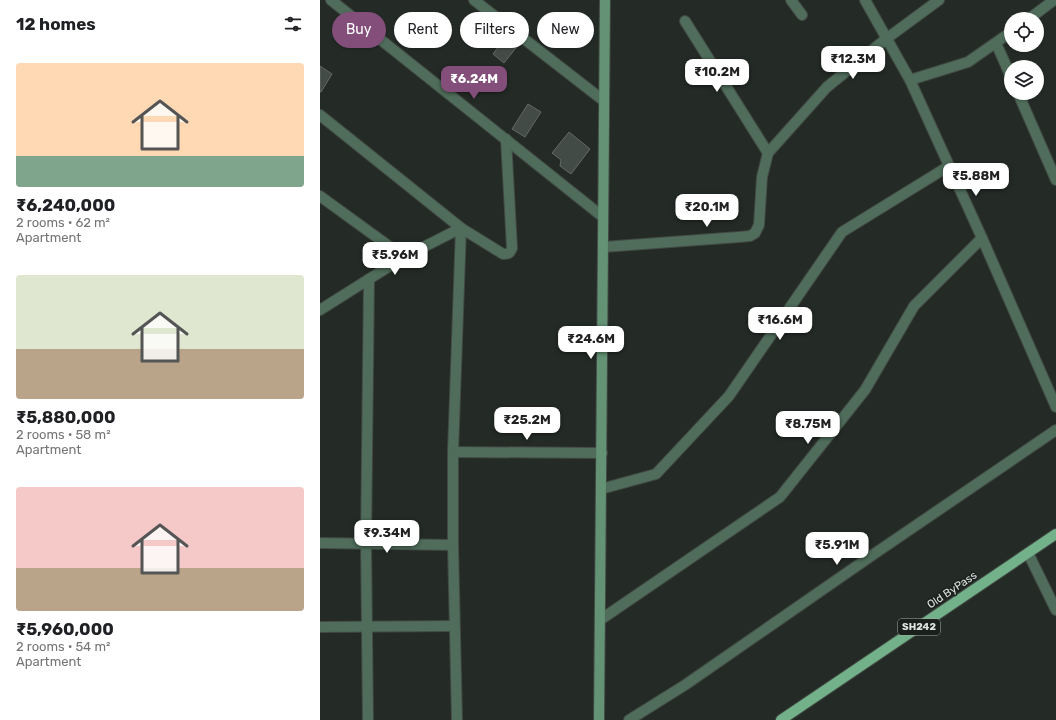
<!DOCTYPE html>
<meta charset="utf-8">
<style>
:root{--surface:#fff;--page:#f6f6f6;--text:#202124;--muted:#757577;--accent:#834e7a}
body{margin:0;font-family:Rubik,sans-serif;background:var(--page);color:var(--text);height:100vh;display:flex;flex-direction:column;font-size:15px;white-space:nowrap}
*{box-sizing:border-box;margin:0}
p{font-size:13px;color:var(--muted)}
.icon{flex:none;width:22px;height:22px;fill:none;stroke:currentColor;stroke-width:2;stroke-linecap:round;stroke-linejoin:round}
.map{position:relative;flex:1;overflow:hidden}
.drawer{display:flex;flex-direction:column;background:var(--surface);width:320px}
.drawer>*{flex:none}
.guide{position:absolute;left:12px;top:12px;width:380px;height:36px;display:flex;gap:8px}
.tools{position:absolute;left:684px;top:12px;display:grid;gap:8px}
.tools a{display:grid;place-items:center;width:40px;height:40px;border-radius:50%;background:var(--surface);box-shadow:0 1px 3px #0004;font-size:20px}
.price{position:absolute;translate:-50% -34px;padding:0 9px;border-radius:8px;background:#fff;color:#222;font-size:13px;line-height:26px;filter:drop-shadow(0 1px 2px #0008)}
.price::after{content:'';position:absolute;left:50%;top:24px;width:12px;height:9px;margin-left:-6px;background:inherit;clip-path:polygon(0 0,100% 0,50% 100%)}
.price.on{background:var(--accent);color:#fff}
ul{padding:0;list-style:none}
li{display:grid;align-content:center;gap:8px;height:212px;padding:0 16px}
li span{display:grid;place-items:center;height:124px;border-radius:4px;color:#555}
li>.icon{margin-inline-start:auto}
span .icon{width:72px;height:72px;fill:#fffc;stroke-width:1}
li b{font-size:17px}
h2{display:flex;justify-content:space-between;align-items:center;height:48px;padding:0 16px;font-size:17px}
.pill{padding:0 14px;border-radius:18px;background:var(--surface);box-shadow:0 1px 3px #0004;font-size:14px;line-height:36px}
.pill.on{background:var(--accent);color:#fff}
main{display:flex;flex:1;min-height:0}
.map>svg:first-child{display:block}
</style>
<main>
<section class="drawer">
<h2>12 homes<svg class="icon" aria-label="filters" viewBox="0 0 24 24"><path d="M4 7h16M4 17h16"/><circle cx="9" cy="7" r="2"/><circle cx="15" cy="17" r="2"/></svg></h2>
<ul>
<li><span style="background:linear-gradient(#ffd9b3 75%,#7fa58c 0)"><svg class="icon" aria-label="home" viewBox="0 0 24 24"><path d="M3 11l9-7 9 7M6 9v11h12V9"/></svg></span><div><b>₹6,240,000</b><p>2 rooms · 62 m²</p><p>Apartment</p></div></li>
<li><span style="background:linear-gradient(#dfe7d0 60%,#b9a48a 0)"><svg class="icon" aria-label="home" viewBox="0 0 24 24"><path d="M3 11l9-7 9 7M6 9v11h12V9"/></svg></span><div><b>₹5,880,000</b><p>2 rooms · 58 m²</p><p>Apartment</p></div></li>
<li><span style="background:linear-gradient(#f6c9c9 65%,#b9a48a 0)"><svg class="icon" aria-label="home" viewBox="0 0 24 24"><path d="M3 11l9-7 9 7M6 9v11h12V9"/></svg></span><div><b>₹5,960,000</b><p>2 rooms · 54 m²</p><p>Apartment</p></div></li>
</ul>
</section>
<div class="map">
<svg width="736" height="720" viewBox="0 0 736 720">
<rect width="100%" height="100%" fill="#242b26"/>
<g fill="#434b46" stroke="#626a64">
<polygon points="158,15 170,23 155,46 143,38"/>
<polygon points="187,35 199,44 184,63 173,54"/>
<polygon points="0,66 12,74 1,92 0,92"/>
<polygon points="208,104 221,112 205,137 192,129"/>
<polygon points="249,132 270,149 251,174 240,166 241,160 232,153"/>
</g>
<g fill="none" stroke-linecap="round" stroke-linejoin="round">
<g stroke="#424944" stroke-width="12">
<g id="street">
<polyline points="11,0 283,217"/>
<polyline points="154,0 284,101"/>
<polyline points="471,0 482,15"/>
<polyline points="545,0 590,80 662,238 736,407"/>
<polyline points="709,19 734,0"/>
<polyline points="365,21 448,153"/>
<polyline points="676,43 691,77"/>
<polyline points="590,80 648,62 691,32"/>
<polyline points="698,93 736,180"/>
<polyline points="0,115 141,228 133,452 133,545 137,720"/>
<polyline points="0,196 84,257"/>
<polyline points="283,247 419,237 430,236 435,233 439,225 442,177 448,153 507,87 566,39 619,0"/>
<path d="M0 310 84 257 141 228 183 254C189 254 190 253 192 248L186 139"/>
<polyline points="133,452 282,453"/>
<polyline points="281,489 336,474 409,396 522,232 629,166"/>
<polyline points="0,543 133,545"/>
<polyline points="708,553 736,610"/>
<polyline points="280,620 460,497 545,390 594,306 662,238"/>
<polyline points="0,627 134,626"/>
<polyline points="48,720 46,543 49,279"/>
<polyline points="309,720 365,685 554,554 736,430"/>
</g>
</g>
<g stroke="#424944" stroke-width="12">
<polyline id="secondary" points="279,720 285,0"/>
</g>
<g stroke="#424944" stroke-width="12">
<polyline id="primary" points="461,720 736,534"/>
</g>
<use href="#street" stroke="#4f6d5a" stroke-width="10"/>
<use href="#secondary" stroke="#639374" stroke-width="10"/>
<use href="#primary" stroke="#72b189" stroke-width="10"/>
</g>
<g text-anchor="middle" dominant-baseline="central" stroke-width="3" stroke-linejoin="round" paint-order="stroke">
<rect fill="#1a211d" stroke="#a5aba8" stroke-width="1" x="578" y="619" width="42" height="16" rx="3"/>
<g font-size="10" font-weight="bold" fill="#e1e6e3">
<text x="599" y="627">SH242</text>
</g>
<g font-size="11" fill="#e1e6e3" stroke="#1a211d">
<text transform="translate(632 590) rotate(-34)">Old ByPass</text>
</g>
</g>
</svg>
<div class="tools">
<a><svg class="icon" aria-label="locate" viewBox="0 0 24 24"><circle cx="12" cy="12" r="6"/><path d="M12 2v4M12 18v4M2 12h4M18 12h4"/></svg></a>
<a><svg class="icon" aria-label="layers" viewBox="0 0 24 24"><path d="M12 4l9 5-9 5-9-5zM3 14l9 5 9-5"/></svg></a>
</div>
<b class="price" style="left:533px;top:80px">₹12.3M</b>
<b class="price" style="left:397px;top:93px">₹10.2M</b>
<b class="price on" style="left:154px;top:100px">₹6.24M</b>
<b class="price" style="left:656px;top:197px">₹5.88M</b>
<b class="price" style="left:387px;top:228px">₹20.1M</b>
<b class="price" style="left:75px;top:276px">₹5.96M</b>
<b class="price" style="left:460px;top:341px">₹16.6M</b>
<b class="price" style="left:271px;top:360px">₹24.6M</b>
<b class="price" style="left:207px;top:441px">₹25.2M</b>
<b class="price" style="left:488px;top:445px">₹8.75M</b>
<b class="price" style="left:67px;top:554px">₹9.34M</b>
<b class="price" style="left:517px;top:566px">₹5.91M</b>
<div class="guide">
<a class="pill on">Buy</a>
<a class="pill">Rent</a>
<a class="pill">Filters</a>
<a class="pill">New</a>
</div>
</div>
</main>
